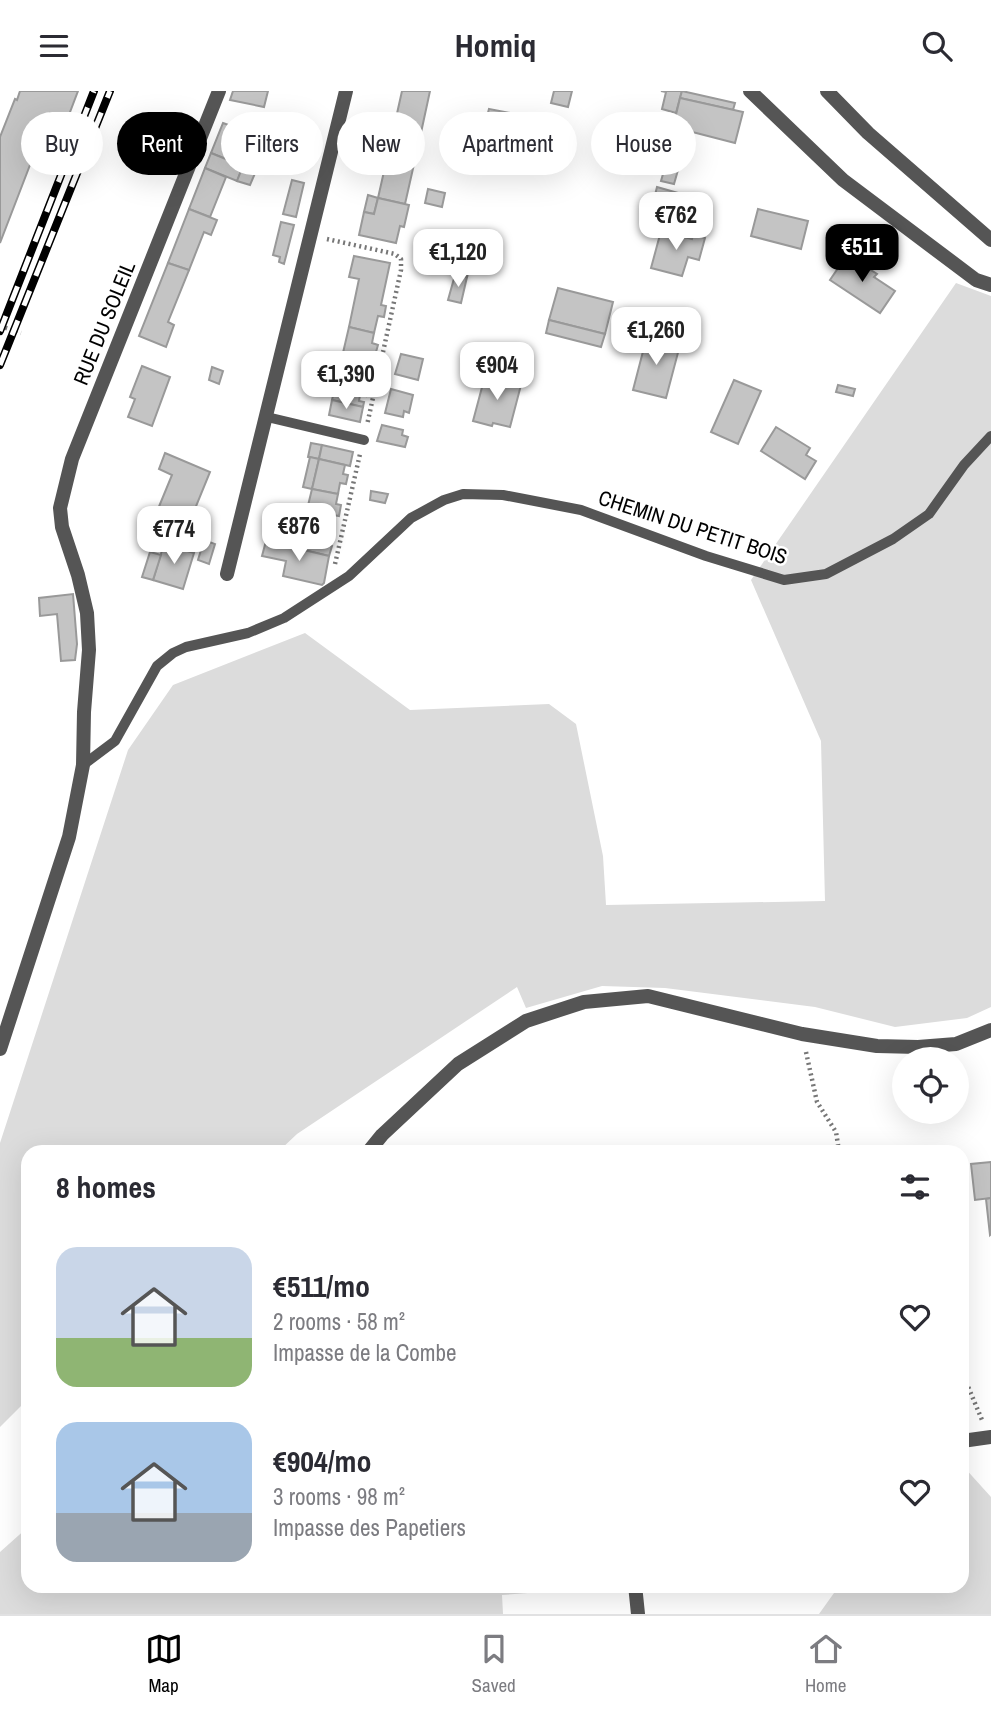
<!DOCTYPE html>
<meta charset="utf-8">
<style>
:root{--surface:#fff;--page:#f2f2f3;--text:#2b2b33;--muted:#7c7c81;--line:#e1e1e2;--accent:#000}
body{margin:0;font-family:"Archivo Narrow",sans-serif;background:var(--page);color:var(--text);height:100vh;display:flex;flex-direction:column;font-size:26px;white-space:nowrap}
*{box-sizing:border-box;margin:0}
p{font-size:23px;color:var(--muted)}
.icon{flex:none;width:38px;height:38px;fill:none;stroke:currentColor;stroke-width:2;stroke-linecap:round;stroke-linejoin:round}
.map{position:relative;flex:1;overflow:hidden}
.panel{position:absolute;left:21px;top:1054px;width:948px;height:448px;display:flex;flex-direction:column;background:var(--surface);border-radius:21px;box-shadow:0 7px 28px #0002}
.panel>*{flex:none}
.hud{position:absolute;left:21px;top:21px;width:950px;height:63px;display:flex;gap:14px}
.fabs{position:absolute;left:892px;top:956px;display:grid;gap:14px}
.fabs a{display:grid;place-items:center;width:77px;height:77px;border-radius:50%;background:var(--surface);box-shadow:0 7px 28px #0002;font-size:35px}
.price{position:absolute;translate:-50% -60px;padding:0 16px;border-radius:14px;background:#fff;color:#222;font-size:23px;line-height:46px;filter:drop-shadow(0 2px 4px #0008)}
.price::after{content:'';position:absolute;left:50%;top:42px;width:21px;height:16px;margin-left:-10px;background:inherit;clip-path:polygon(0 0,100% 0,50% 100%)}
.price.on{background:var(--accent);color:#fff}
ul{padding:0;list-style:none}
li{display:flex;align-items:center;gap:21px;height:175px;padding:0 35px}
li span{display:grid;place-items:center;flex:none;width:196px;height:140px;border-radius:21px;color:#555}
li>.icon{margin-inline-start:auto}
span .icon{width:84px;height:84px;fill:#fffc;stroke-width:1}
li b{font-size:30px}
h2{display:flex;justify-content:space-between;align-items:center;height:84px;padding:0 35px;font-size:30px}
.chip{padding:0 24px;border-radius:32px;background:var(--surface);box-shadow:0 7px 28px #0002;font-size:24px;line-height:63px}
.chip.on{background:var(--accent);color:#fff}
header{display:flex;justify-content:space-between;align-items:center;height:91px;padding:0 35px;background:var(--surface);font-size:32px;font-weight:700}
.tab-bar{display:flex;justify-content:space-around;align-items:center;height:98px;border-top:2px solid var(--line);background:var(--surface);font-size:19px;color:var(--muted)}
.tab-bar a{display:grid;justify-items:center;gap:4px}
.tab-bar .on{color:var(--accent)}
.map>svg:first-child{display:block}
</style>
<header><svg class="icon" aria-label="menu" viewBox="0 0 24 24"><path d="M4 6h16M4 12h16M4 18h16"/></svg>Homiq<svg class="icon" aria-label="search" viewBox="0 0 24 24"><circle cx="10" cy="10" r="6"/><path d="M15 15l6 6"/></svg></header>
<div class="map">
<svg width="991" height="1523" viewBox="0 0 991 1523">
<rect width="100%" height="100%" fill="#fff"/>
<g fill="#dcdcdc">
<polygon points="956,192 991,205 991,916 967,927 895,936 815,916 665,897 602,895 526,917 517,896 297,1043 279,1060 28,1060 28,1308 0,1336 0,1052 128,659 173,594 305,542 410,619 549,613 576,633 603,765 606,814 825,810 821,650 751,489"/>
<polygon points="963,1375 991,1406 991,1523 819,1523 839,1495 962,1494"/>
<polygon points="28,1436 28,1494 592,1494 594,1497 502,1504 503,1523 0,1523 0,1461"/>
</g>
<g fill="#c4c4c4" stroke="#999" stroke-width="2">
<polygon points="20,0 78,0 67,29 50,22 0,152 0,46 15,8 17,9"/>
<polygon points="233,0 268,0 264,16 230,9"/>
<polygon points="402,0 430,0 419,51 392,45"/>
<polygon points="554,0 572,0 568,16 551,12"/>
<polygon points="661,0 682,0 676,22 662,18 666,1"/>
<polygon points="682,0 735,12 733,19 680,7"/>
<polygon points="680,7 743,21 735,52 673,36"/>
<polygon points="489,18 510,22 503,49 482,44"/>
<polygon points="223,32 264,47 258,62 249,59 243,75 211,62"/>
<polygon points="392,45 419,51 405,113 378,107"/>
<polygon points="211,62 243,75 237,90 205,77"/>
<polygon points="667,69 680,72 674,93 661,90"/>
<polygon points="243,75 256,80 250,94 237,90"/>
<polygon points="205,77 226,86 210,126 189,118"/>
<polygon points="292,89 304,92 296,126 283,123"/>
<polygon points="657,96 678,102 675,113 654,108"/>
<polygon points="428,98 445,102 442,116 425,112"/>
<polygon points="368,104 378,107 374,123 364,121"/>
<polygon points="378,107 409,114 404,136 400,135 396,152 359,144 364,121 374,123"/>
<polygon points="189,118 217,129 211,144 204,141 189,179 168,172"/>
<polygon points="758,118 808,130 801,158 751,145"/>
<polygon points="281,131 294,134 284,173 279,171 280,166 273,164"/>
<polygon points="661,140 692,148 693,144 705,147 699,169 688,166 682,185 651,177"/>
<polygon points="436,163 471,171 467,186 432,179"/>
<polygon points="847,164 877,183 874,186 895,200 880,222 830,189"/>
<polygon points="354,165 390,172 381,214 386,215 384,226 378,225 374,242 349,236 359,188 349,186"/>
<polygon points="168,172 189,179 168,231 174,234 166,256 139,245"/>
<polygon points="455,184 467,186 461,212 448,209"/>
<polygon points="558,197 613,211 605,243 549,229"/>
<polygon points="549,229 605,243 601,256 546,242"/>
<polygon points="349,236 374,242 372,252 378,254 372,275 367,274 365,285 339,279"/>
<polygon points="647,245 680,254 666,307 633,299"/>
<polygon points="401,263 423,268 418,289 395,283"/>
<polygon points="142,275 170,286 152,335 128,326 135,308 130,306"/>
<polygon points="212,276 223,280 219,293 209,289"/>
<polygon points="339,279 370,286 366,305 360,304 359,310 364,311 363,316 332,309"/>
<polygon points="485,285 521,294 510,336 493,332 492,335 473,330"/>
<polygon points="734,289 761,300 738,353 711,341"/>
<polygon points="838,294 855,298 853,305 836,301"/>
<polygon points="391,298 413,304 409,322 404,320 403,326 385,322"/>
<polygon points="332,309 363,316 360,331 329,324"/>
<polygon points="382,334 403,339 402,344 408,346 405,356 377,350"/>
<polygon points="776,336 810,357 806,364 816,370 805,388 761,360"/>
<polygon points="311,352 322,354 319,368 308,366"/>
<polygon points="322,354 353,361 350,375 319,368"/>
<polygon points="165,362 210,381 190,430 158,418 172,384 159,378"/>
<polygon points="310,366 319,368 312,398 303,396"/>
<polygon points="319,368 345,374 343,383 348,384 346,393 340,392 338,403 312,398"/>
<polygon points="312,398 338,403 336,413 341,414 339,425 333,424 331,433 305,427"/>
<polygon points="371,400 388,403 385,412 370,409"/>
<polygon points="305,427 331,433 326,454 332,455 329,465 299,458"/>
<polygon points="204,449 215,453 209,473 198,469"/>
<polygon points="266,450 329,465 324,492 322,494 283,485 286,470 262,465"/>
<polygon points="164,453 194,462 183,498 153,489"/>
<polygon points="150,461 161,464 153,489 142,486"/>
<polygon points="73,503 77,553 75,569 61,570 57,523 40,525 39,507"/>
<polygon points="991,1071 991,1107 975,1109 971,1073"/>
<polygon points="991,1107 991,1143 990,1144 986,1108"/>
</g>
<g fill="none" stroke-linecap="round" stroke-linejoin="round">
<g stroke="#777" stroke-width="4.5" stroke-dasharray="2 3.5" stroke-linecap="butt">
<polyline points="327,148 395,163 401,168 401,179 367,334"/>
<polyline points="0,235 21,242"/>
<polyline points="335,473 360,363"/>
<polyline points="806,961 817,1011 836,1041 839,1060"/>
<polyline points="962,1281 982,1329"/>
</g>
<g stroke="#555" stroke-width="10">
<polyline points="267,326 364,349"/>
<polyline points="83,674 115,650 157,575 173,562 186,556 248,542 284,527 349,485 411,427 444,409 463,403 503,404 581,419 706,465 784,489 826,483 893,448 929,423 964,374 991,345"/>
</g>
<g stroke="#555" stroke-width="14">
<polyline points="750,0 843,89 976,189 991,194"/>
<polyline points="827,0 868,42 991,149"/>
<polyline points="227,483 346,0"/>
<polyline points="0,958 69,746 83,674 84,621 89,559 87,522 78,484 62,436 60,417 72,368 219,0"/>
<polyline points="369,1060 382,1044 458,973 526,930 584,911 648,905 802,943 877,955 918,956 956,953 991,939"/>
<polyline points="962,1350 991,1346"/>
<polyline points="635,1494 638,1523"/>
</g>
<g stroke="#000" stroke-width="8">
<g id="rail">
<polyline points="0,240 94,0"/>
<polyline points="0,274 110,0"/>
</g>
</g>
<use href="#rail" stroke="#fff" stroke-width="5" stroke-dasharray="16" stroke-linecap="butt"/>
</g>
<g text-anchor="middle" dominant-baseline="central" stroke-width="5" stroke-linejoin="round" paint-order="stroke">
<g font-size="21" fill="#000" stroke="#fff">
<text transform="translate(104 232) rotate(-68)">RUE DU SOLEIL</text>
<text transform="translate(693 436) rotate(18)">CHEMIN DU PETIT BOIS</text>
</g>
</g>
</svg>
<div class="fabs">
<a><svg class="icon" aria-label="locate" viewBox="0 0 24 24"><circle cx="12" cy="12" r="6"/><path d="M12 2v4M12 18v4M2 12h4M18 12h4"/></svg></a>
</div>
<b class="price" style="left:676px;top:161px">€762</b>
<b class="price on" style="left:862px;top:193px">€511</b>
<b class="price" style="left:458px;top:198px">€1,120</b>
<b class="price" style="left:656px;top:276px">€1,260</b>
<b class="price" style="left:497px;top:311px">€904</b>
<b class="price" style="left:346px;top:320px">€1,390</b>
<b class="price" style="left:299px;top:472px">€876</b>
<b class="price" style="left:174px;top:475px">€774</b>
<div class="hud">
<a class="chip">Buy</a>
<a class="chip on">Rent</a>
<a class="chip">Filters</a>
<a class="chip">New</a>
<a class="chip">Apartment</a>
<a class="chip">House</a>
</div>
<section class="panel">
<h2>8 homes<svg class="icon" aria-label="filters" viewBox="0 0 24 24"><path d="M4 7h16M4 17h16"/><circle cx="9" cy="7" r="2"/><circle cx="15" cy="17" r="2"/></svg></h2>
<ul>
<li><span style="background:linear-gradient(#c9d6e8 65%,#8fb573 0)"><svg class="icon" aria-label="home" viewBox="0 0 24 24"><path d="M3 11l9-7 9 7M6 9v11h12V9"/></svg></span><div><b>€511/mo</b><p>2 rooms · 58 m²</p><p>Impasse de la Combe</p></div><svg class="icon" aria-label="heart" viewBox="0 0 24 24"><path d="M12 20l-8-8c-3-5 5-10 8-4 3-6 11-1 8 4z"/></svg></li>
<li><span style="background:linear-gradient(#a9c7e8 65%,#9aa5b1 0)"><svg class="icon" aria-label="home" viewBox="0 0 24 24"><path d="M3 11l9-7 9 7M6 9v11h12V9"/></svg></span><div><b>€904/mo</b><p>3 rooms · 98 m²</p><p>Impasse des Papetiers</p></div><svg class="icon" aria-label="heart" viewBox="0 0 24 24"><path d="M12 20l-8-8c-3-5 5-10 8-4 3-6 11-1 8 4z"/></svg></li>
</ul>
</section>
</div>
<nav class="tab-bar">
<a class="on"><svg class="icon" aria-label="map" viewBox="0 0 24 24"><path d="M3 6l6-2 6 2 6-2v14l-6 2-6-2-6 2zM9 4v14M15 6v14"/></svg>Map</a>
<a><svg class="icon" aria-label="saved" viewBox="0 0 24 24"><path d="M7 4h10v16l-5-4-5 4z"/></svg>Saved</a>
<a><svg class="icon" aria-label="home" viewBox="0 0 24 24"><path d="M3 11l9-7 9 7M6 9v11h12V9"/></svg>Home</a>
</nav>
